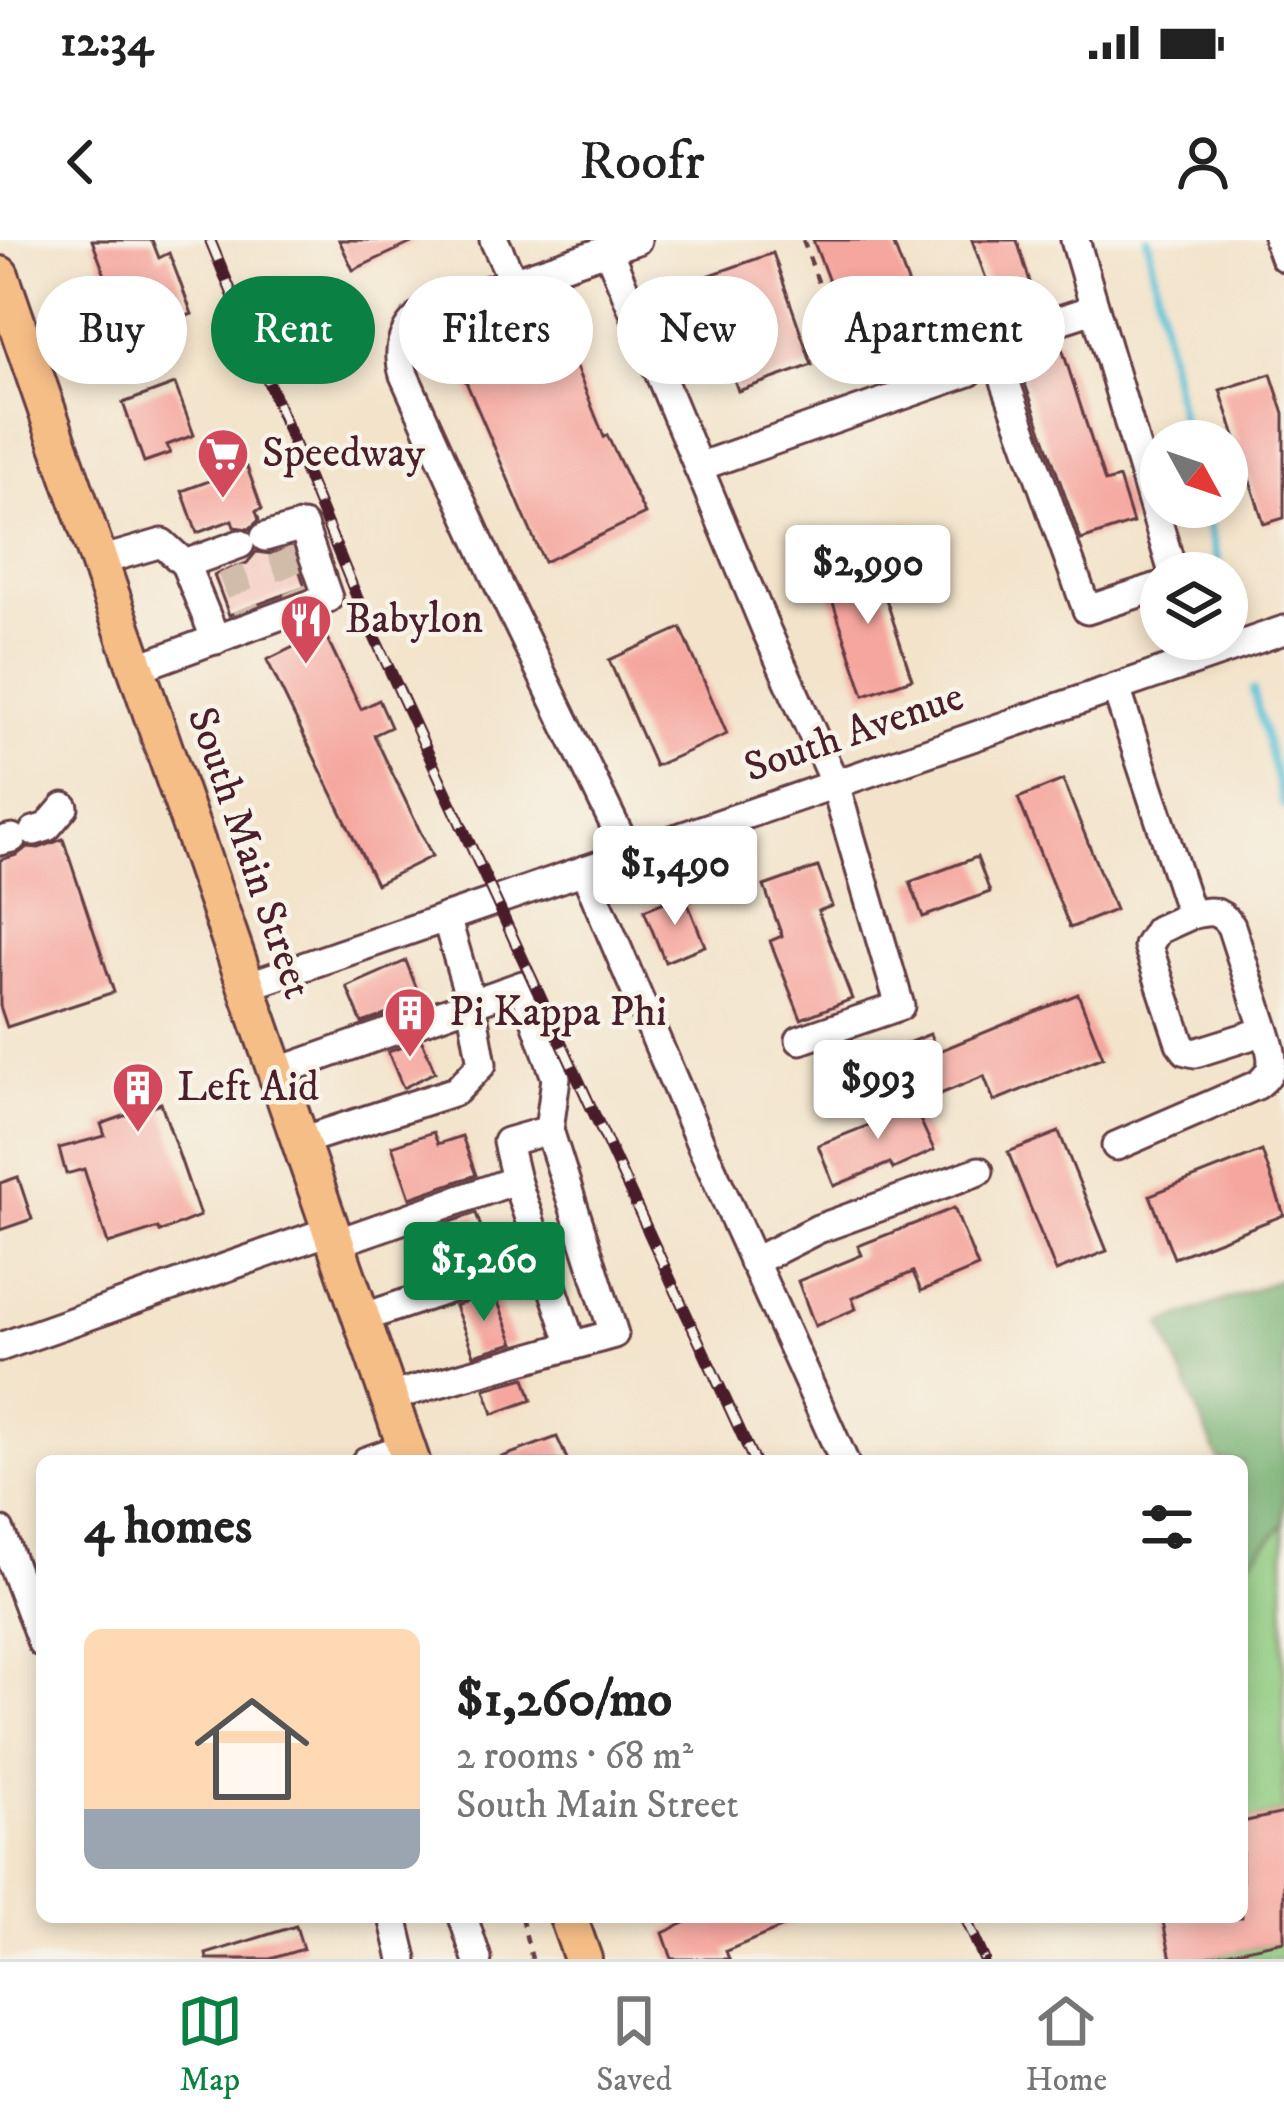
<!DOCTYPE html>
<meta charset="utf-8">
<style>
:root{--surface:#fff;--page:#f6f6f6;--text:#222;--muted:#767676;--line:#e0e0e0;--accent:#0b8043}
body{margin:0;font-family:"IM FELL DW Pica",serif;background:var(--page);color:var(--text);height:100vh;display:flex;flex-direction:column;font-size:45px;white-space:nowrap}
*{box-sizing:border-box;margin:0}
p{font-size:39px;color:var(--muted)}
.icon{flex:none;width:66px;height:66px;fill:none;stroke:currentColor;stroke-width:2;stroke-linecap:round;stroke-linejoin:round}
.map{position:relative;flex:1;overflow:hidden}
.drawer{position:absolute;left:36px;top:1215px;width:1212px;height:468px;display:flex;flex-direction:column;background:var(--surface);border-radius:18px;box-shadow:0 6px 18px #0003}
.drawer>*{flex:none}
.guide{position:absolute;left:36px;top:36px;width:1212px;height:108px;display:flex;gap:24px}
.needle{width:78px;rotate:130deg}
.tools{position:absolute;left:1140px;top:180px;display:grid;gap:24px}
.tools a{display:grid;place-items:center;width:108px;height:108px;border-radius:50%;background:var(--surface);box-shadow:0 6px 18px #0003;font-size:60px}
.price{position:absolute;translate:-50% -102px;padding:0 27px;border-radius:12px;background:#fff;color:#222;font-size:39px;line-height:78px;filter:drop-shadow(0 3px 6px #0008)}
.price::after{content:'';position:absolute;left:50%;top:72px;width:36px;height:27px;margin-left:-18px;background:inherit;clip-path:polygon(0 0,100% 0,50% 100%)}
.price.on{background:var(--accent);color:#fff}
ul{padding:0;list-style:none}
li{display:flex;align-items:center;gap:36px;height:300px;padding:0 48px}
li span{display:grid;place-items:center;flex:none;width:336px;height:240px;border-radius:18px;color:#555}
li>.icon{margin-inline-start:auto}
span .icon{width:144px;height:144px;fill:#fffc;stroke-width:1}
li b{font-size:51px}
h2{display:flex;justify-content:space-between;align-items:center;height:144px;padding:0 48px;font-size:51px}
.tag{padding:0 42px;border-radius:54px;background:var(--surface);box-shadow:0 6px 18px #0003;font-size:42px;line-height:108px}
.tag.on{background:var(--accent);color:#fff}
.status{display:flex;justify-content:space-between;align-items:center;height:84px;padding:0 60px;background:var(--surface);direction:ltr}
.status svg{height:33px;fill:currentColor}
header{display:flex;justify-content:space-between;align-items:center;height:156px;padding:0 48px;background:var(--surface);font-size:54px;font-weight:600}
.tab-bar{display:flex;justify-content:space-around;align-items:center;height:168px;border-top:3px solid var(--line);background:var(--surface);font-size:33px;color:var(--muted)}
.tab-bar a{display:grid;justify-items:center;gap:6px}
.tab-bar .on{color:var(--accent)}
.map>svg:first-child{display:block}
</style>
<div class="status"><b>12:34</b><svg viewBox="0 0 49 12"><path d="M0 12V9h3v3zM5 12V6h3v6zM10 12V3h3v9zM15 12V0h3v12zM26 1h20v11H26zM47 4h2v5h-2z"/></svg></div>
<header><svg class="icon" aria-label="back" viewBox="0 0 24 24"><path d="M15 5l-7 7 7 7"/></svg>Roofr<svg class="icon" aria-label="person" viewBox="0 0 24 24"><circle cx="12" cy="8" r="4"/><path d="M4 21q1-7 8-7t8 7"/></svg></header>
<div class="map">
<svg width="1284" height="1719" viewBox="0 0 1284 1719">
<rect width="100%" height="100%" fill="#f7f3e8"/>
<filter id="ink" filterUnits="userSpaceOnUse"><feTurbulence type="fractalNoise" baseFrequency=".00833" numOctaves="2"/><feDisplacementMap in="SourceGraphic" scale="24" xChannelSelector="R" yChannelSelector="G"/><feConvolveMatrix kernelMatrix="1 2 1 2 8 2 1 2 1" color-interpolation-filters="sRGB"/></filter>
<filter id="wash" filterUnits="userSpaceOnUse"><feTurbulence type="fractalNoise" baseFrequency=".004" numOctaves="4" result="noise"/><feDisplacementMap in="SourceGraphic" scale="48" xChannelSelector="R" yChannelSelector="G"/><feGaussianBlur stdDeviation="2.7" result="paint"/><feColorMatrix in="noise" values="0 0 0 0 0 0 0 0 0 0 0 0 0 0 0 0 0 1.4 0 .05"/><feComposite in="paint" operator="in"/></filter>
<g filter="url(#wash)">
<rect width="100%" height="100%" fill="#f3e3ca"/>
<g fill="#8eca7f" stroke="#6c7455" stroke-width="3">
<polygon points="1284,1284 1284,1573 1242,1582 1242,1329"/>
<polygon points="1284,1701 1284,1719 1198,1719"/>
</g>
<polygon fill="#72ae6e" stroke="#5e664c" stroke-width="3" points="1284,1038 1284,1284 1242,1329 1242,1221 1219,1221 1161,1084"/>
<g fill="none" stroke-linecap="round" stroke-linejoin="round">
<g stroke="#5ac1d7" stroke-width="8">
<polyline points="1148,0 1185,201"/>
<polyline points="1203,267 1221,333"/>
<polyline points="1227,355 1231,370"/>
<polyline points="1253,450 1284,566"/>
</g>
</g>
<g id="blocks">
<g fill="#f5a69e">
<polygon points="92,0 152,0 159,18 169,13 192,74 128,98"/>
<polygon points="339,0 418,0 353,30"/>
<polygon points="813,0 892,0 923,83 855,109"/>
<polygon points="972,0 1017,0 1038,68 1001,80"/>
<polygon points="773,13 812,125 738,151 699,39"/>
<polygon points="560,87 604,197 607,195 645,274 544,322 460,128"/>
<polygon points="1059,99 1105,242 1119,238 1133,283 1081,300 1014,113"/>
<polygon points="1271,134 1284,174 1284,278 1264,284 1220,150"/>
<polygon points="175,144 194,195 167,205 170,213 144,222 123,163"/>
<polygon points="247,227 262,269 256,271 259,280 249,289 234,287 232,280 197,293 182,251"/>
<polygon points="292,308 305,347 229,375 214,335 247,323 256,312 271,314"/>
<polygon points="873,319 912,439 864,455 824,336"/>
<polygon points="681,388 727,494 655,526 609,420"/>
<polygon points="324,392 361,469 379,460 391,487 374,495 432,616 376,644 267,420"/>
<polygon points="1063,540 1115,670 1070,688 1018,558"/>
<polygon points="63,599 114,752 7,787 0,766 0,620 17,615 27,607 39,608"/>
<polygon points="977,617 990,652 923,677 910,642"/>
<polygon points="818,627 832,666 818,671 852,759 801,779 770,701 782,696 764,646"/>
<polygon points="684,654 705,706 665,722 644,670"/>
<polygon points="406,721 422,762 362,783 347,747"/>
<polygon points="1078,754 1103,817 994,861 984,836 916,864 895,808 930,794 937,812"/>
<polygon points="422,800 435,832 403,848 388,812"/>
<polygon points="907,851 934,910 893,929 890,923 834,946 818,905 872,884 866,870"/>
<polygon points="161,863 200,976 160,992 158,988 108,1004 84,929 66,934 59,908 105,896 101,884"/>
<polygon points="433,892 438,904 462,896 476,935 410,958 392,906"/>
<polygon points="1059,892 1107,1011 1056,1031 1008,912"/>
<polygon points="1262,911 1284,975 1174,1018 1150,955"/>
<polygon points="18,937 32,979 0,990 0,943"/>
<polygon points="954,968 978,1027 921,1051 913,1032 852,1058 856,1069 815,1086 798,1041 862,1015 858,1006"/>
<polygon points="476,973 491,1016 444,1031 431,989"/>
<polygon points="494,1052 514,1103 474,1115 455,1066"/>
<polygon points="525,1138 532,1160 493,1174 485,1149"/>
<polygon points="557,1197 568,1221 499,1221 499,1218"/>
<polygon points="1284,1573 1284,1701 1198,1719 1171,1719 1162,1677 1242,1677 1242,1582"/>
<polygon points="698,1677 807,1677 726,1711 729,1719 672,1719 663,1693"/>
<polygon points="296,1686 303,1709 270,1719 207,1719 206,1714"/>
</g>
</g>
</g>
<g filter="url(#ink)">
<use href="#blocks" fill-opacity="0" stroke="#633c43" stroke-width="3"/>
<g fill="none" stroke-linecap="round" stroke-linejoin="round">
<g stroke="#d1bcaa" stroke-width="27" stroke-dasharray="27 14" stroke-linecap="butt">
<polyline points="280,311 299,355"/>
<polyline points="230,329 248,374"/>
</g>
<g stroke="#633c43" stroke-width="33">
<g id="minor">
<polyline points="494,0 514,43"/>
<polyline points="1075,0 1173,333"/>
<polyline points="1278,0 1284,17"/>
<polyline points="608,10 767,392 835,544 900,766 800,800"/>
<polyline points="1094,69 991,102 1087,370 1161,346"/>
<polyline points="698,227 969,132"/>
<polyline points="100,321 162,303 185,324 240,304"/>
<polyline points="185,324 216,400"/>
<polyline points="137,428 328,358 303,286 265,297"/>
<polyline points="34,591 47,587 64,567"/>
<polyline points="0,601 12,598"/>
<path d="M629 615 496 339 404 135C396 108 403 87 426 71L637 0"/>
<polyline points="584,630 702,907 844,1221"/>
<path d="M1191 675C1210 670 1219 669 1231 686L1265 791"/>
<polyline points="247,746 1284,390"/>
<polyline points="277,832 523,745 556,838 549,890"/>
<polyline points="301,901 456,851 482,824 471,763 446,677"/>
<path d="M1116 906 1257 845C1279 830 1272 813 1265 791L1195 813 1186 811 1180 803 1148 706 1158 690 1191 675 1116 448"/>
<polyline points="516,940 572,1105"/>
<polyline points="336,1003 516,940 507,902 549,890 614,1094 389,1157"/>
<polyline points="753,1022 818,989 979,931"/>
<polyline points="362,1078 543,1017"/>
<polyline points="0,1107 332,990"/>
<polyline points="366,1221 406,1207"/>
<polyline points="0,1291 42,1403"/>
<polyline points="393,1677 403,1719"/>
<polyline points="463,1677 477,1719"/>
</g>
</g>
<g stroke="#633c43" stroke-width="42">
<g id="major">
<polyline points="0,35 411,1221"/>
<polyline points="568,1677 583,1719"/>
</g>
</g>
<g stroke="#633c43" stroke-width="4.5" stroke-dasharray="9 9" stroke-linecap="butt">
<polyline points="803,0 854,141"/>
<polyline points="521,1677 532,1719"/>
</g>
<use href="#minor" stroke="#fff" stroke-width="27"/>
<use href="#major" stroke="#f6be87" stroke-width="36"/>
<g stroke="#4a1f2b" stroke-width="12">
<g id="rail">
<polyline points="210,0 363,372 754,1221"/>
<polyline points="965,1677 984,1719"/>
</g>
</g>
<use href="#rail" stroke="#f7f3e8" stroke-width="8" stroke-dasharray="22" stroke-linecap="butt"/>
</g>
</g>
<defs>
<g id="supermarket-pin" transform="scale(2.7)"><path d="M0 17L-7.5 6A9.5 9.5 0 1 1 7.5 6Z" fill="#d1495b" stroke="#f7f3e8"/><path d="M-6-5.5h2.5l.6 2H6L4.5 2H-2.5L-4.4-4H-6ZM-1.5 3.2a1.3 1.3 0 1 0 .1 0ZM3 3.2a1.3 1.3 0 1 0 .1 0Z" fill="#fff"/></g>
<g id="restaurant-pin" transform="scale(2.7)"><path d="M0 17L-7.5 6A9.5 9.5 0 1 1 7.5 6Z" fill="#d1495b" stroke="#f7f3e8"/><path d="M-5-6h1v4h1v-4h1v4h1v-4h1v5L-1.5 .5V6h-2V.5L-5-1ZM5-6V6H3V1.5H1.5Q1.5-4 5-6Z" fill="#fff"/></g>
<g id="building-pin" transform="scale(2.7)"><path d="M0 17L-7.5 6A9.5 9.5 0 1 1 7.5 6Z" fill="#d1495b" stroke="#f7f3e8"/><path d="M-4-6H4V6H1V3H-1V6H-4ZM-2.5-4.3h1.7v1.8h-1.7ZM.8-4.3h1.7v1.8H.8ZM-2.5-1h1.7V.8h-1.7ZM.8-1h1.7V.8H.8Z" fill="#fff"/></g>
</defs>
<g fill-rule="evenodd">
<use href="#supermarket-pin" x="223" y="214"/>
<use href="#restaurant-pin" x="306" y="380"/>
<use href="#building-pin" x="410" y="773"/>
<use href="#building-pin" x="138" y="848"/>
</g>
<g text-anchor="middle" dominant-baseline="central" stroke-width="9" stroke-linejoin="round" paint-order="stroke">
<g font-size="42" fill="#4a1f2b" stroke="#f7f3e8" text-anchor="start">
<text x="262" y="214">Speedway</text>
<text x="345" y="380">Babylon</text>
<text x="449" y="773">Pi Kappa Phi</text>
<text x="177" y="848">Left Aid</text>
</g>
<g font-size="42" fill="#4a1f2b" stroke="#f7f3e8">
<text transform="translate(854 493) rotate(-19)">South Avenue</text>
<text transform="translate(249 613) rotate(71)">South Main Street</text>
</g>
</g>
</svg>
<div class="tools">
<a><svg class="needle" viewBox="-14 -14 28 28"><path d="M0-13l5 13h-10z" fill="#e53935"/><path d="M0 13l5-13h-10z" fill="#767676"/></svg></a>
<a><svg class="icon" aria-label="layers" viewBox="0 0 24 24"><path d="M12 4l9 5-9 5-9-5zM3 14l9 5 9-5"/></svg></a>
</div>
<b class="price" style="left:868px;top:387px">$2,990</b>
<b class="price" style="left:675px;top:688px">$1,490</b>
<b class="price" style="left:878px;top:902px">$993</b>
<b class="price on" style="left:484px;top:1084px">$1,260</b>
<div class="guide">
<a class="tag">Buy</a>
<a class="tag on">Rent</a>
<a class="tag">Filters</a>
<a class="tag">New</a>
<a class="tag">Apartment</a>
</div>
<section class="drawer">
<h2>4 homes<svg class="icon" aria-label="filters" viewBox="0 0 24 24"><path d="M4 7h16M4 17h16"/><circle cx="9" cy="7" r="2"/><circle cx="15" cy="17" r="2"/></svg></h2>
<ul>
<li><span style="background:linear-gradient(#ffd9b3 75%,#9aa5b1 0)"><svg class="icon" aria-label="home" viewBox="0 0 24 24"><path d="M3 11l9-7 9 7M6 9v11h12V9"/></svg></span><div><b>$1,260/mo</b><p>2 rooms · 68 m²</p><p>South Main Street</p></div></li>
</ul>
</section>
</div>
<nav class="tab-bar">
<a class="on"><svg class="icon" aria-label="map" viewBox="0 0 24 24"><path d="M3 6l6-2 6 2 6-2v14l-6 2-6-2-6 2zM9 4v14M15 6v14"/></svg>Map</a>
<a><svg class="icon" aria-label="saved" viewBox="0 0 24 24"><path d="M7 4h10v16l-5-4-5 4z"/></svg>Saved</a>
<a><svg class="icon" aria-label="home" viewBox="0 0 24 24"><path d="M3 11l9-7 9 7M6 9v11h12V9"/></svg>Home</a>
</nav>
